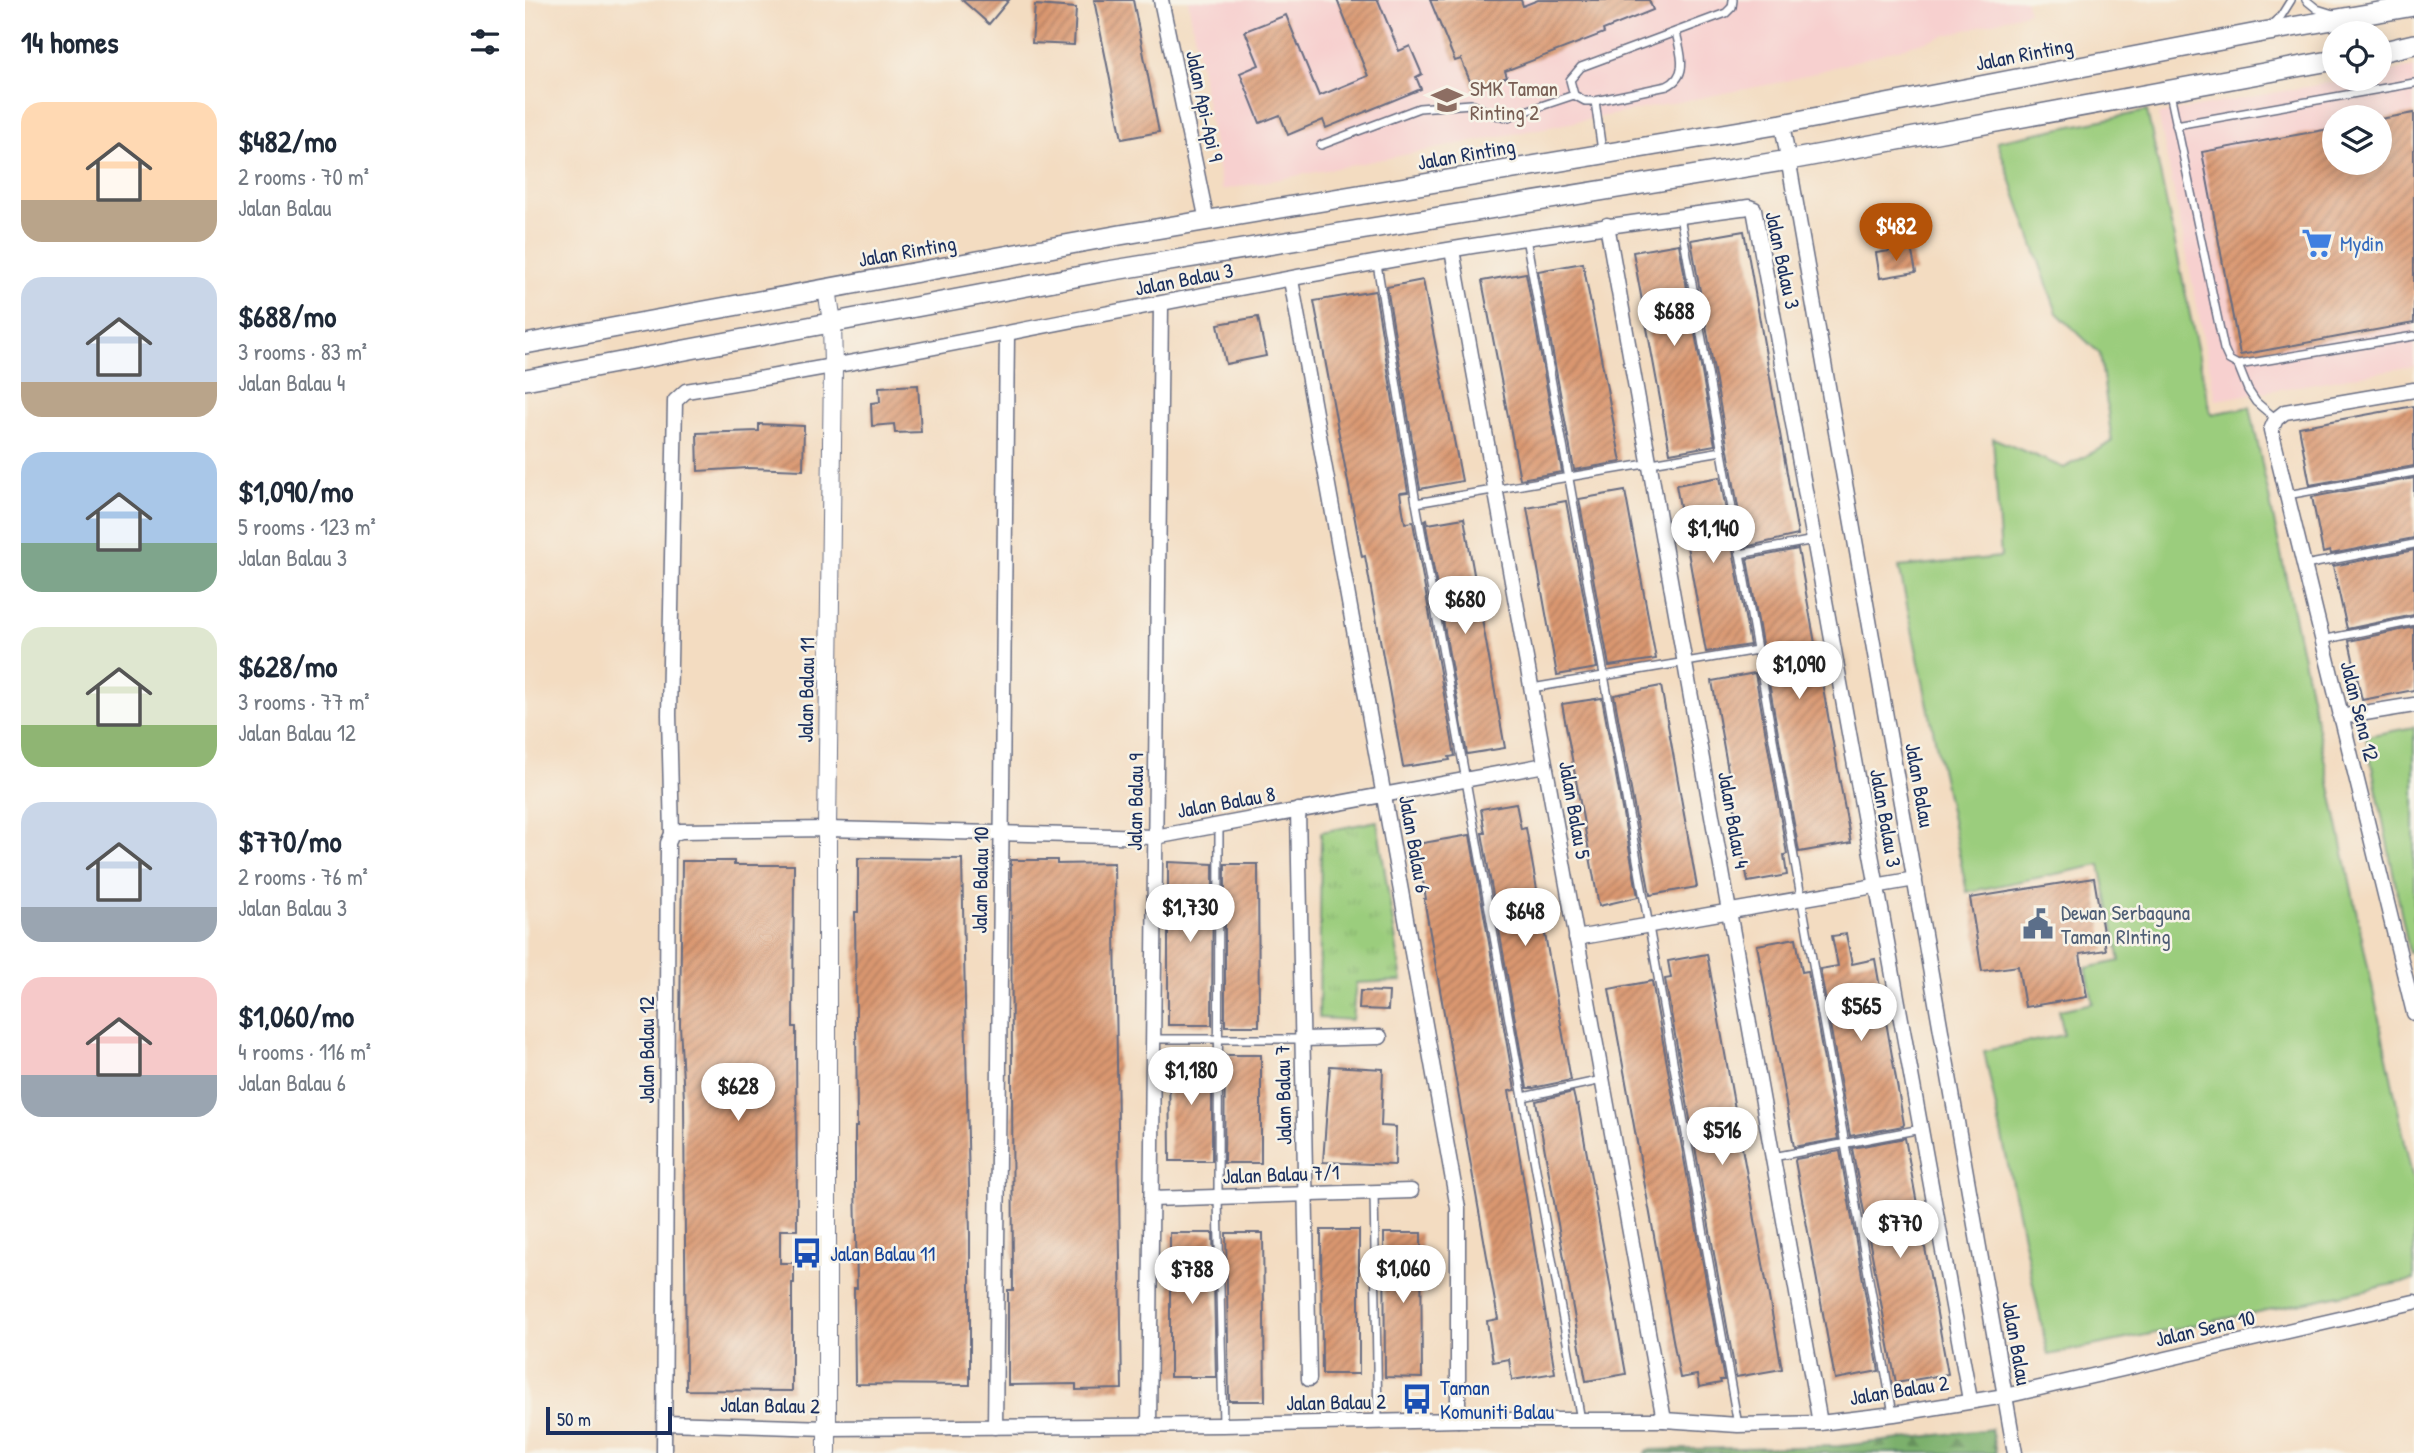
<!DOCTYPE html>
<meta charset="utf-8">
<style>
:root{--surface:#fff;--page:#f6f6f7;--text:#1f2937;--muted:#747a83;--accent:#b45309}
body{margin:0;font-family:"Patrick Hand",sans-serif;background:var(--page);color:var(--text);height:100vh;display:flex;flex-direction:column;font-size:26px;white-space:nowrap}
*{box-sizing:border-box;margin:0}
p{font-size:23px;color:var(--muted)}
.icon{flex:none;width:38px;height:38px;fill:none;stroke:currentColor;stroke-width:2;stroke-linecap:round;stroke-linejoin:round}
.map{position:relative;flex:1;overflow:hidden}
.details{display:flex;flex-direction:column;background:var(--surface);width:525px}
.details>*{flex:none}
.fabs{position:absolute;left:1797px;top:21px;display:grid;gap:14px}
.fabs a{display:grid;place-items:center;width:70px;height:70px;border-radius:50%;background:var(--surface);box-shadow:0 4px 18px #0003;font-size:35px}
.scale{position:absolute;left:21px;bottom:18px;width:126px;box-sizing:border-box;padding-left:7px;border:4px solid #1b2f5e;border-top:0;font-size:19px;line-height:24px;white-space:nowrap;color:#1b2f5e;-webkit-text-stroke:5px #f7f3e8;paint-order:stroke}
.price{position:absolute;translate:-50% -60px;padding:0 16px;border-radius:24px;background:#fff;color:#222;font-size:23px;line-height:46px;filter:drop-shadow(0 2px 4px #0008)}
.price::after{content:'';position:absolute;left:50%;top:42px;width:21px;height:16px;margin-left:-10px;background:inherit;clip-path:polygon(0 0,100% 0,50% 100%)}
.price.current{background:var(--accent);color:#fff}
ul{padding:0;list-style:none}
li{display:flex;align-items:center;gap:21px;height:175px;padding:0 21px}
li span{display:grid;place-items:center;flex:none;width:196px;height:140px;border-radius:21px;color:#555}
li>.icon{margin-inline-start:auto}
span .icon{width:84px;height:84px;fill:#fffc;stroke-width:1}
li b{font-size:30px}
h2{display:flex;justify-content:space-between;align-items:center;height:84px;padding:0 21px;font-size:30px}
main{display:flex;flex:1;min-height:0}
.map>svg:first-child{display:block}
</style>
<main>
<section class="details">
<h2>14 homes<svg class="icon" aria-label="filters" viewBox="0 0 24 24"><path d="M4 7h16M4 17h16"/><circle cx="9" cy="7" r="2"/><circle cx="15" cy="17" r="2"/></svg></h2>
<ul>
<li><span style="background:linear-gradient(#ffd9b3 70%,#b9a48a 0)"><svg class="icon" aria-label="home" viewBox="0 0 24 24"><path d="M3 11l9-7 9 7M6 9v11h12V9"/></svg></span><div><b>$482/mo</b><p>2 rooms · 70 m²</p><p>Jalan Balau</p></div></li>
<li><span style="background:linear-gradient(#c9d6e8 75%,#b9a48a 0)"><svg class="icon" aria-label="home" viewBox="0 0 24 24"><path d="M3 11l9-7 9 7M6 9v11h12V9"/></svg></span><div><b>$688/mo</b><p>3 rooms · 83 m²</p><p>Jalan Balau 4</p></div></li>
<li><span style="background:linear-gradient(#a9c7e8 65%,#7fa58c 0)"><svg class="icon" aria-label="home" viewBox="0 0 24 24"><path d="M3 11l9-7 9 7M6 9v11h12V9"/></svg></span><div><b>$1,090/mo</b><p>5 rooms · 123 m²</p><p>Jalan Balau 3</p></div></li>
<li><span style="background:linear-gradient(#dfe7d0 70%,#8fb573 0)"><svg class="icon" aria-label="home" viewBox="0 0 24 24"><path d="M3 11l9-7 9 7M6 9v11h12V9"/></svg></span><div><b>$628/mo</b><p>3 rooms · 77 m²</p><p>Jalan Balau 12</p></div></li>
<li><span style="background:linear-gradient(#c9d6e8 75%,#9aa5b1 0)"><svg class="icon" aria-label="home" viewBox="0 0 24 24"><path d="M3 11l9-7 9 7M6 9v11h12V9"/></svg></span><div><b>$770/mo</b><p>2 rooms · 76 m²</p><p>Jalan Balau 3</p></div></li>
<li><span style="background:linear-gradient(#f6c9c9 70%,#9aa5b1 0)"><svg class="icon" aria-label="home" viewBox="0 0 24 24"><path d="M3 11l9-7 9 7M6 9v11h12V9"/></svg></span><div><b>$1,060/mo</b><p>4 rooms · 116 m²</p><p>Jalan Balau 6</p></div></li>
</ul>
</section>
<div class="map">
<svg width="1889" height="1453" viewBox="0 0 1889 1453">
<defs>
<pattern id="forest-firs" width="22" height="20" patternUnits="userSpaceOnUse" patternTransform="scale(1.75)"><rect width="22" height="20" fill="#7cb06c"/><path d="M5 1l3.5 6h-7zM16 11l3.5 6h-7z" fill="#65905c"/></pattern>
<pattern id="park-tufts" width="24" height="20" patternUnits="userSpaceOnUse" patternTransform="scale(1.75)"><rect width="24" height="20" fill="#9bcd7d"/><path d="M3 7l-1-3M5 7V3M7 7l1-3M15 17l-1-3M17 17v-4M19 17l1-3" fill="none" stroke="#85b06e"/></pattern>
<pattern id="building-hatch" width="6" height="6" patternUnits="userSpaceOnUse" patternTransform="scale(1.75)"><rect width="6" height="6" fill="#da9770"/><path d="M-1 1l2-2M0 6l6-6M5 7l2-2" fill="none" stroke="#b07c5f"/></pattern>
</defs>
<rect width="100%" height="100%" fill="#f7f3e8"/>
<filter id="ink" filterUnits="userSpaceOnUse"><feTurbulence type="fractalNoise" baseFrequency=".0143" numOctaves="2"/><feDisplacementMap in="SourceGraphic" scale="14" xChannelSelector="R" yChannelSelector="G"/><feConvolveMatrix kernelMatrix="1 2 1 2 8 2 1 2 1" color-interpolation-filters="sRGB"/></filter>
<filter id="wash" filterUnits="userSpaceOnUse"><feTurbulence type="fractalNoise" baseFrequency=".00686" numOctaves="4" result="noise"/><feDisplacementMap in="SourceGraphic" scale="28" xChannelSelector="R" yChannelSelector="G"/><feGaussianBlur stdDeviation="1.57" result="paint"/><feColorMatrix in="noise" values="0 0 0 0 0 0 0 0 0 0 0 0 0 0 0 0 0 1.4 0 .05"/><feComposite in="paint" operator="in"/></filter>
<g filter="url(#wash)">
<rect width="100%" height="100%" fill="#f3dcc1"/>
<g fill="#f7d0cf" fill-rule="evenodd">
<polygon points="663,0 1500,0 1504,12 1257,82 697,190"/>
<path d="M1889 67V366L1691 400 1633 114 1824 79H1855V73ZM1810 117H1855V163H1810Z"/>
</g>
<g fill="#9bcd7d" stroke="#5b7e6e" stroke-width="2">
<polygon points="1622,111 1686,414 1725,407 1889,1185 1889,1280 1523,1355 1459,1051 1539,1035 1534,1010 1568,1003 1561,968 1595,961 1575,865 1442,892 1374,567 1476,557 1468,438 1539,468 1587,442 1575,354 1532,313 1472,141"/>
<polygon points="1889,727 1889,951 1884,952 1841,736"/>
</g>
<polygon fill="url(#forest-firs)" stroke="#4c7065" stroke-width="2" points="1466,1429 1471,1453 1120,1453 1122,1450 1314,1446"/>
<polygon fill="url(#park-tufts)" stroke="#5b7e6e" stroke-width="2" points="852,821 877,981 831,983 827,1020 794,1018 796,832"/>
<g id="blocks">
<g fill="url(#building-hatch)">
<polygon points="437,0 484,0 464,24"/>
<polygon points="569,0 608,0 634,132 597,139"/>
<polygon points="812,0 853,0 874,51 885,46 897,74 891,77 896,89 801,128 798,120 763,135 755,115 735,123 715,73 734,65 720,31 761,15 794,96 843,76"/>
<polygon points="905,0 996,0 998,6 1013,0 1124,0 1128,10 1078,30 1079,33 980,71 982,77 949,91 936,59 930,61"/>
<polygon points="510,5 551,8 549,45 507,43"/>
<polygon points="1889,113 1889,323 1715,355 1677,152 1810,128 1810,163 1855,163 1855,119"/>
<polygon points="1219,231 1273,535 1220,547 1166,240"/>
<polygon points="1154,244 1190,445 1145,453 1108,252"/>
<polygon points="1386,248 1391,272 1355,278 1351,253"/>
<polygon points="1058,263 1096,462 1049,470 1013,271"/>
<polygon points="1001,273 1037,472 995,479 957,281"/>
<polygon points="898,280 937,481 895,489 862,287"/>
<polygon points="850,291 883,492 875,493 880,523 888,522 930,756 924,757 925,760 878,767 840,556 837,557 789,301"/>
<polygon points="733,317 741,356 701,364 693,324"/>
<polygon points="393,385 396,432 370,433 369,424 347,426 346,403 355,402 354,387"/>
<polygon points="1889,406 1889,466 1785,485 1774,427"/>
<polygon points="234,424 279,426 278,470 223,468 173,471 172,433 234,431"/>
<polygon points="1195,477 1225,645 1181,652 1151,485"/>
<polygon points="1889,478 1889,538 1806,554 1805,551 1798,553 1787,497"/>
<polygon points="1100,491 1131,659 1084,666 1054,499"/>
<polygon points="1041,501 1072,668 1032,675 1002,508"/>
<polygon points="939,518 980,748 942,754 900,520 902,519 903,524"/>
<polygon points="1273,549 1326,843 1274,852 1222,559"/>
<polygon points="1889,550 1889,615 1822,629 1808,566"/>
<polygon points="1889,627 1889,690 1837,700 1824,641"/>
<polygon points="1230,673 1262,854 1259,855 1262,875 1223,882 1187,681"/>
<polygon points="1136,686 1172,887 1125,895 1089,695"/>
<polygon points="1077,698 1113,897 1074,906 1037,704"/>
<polygon points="991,803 996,829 1001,828 1046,1080 1008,1088 1002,1088 957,833 960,833 956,809"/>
<polygon points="945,835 990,1090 984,1091 1030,1373 987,1380 984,1359 968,1362 962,1321 973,1319 899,899 901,899 892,844"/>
<polygon points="333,858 437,859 445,1234 445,1385 330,1384 329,1288 332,1288 330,1180 330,1127 332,1127 330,912 333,912"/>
<polygon points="486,860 532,860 532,864 589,863 597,1389 551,1390 551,1384 483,1385 483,1290 488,1290"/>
<polygon points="157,861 209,861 209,865 269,865 268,1027 271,1027 272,1230 255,1230 255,1263 269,1263 269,1283 267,1283 267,1391 161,1390 159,1099 155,1025"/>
<polygon points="643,862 688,864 687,1025 643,1025"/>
<polygon points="700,864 733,864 734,1026 700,1026"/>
<polygon points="1569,878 1581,950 1555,954 1562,997 1500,1007 1493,966 1457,971 1445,898"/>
<polygon points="1321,934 1327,964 1350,959 1379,1124 1378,1126 1325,1136 1295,969 1313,966 1307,936"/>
<polygon points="1271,938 1277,972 1283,971 1313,1139 1269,1147 1232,945"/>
<polygon points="1182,954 1257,1369 1211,1377 1140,979 1146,978 1143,961"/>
<polygon points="1127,981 1199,1380 1195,1380 1196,1383 1174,1387 1172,1375 1155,1378 1084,989"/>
<polygon points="835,991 864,992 863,1010 834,1009"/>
<polygon points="644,1053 687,1055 687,1161 645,1161"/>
<polygon points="700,1055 736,1055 736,1163 699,1163"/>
<polygon points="805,1066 858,1069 856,1126 871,1127 870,1165 798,1162"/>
<polygon points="1048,1092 1051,1105 1053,1104 1101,1374 1061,1381 1011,1101"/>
<polygon points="1380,1138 1423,1374 1371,1383 1327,1148"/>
<polygon points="1315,1151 1354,1371 1310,1379 1270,1161 1271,1159"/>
<polygon points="796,1230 834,1230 834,1374 797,1374"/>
<polygon points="645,1233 688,1233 691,1377 645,1377"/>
<polygon points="701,1233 738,1233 740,1401 704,1401"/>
<polygon points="859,1233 896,1233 897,1378 860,1377"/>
</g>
</g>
</g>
<g filter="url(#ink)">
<use href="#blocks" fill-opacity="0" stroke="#676c81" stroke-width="2"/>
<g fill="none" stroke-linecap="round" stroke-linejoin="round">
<g stroke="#676c81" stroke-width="10">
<g id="service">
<polyline points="1781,0 1792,9 1808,14"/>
<polyline points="1746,25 1756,16 1766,0"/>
<polyline points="1645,93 1699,349 1704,360 1713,365 1723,390 1731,402 1751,419"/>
<path d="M1070 101 1142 86C1165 75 1155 52 1151 32"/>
<polyline points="1651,125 1889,83"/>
<polyline points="796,145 894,108 946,104 970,115 983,117 1049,95"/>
<polyline points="1077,151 1070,101 1060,101 1049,95 1045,80 1056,67 1201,13 1207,7 1208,0"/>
<polyline points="1155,216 1368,1414"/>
<polyline points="1001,238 1213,1425"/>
<polyline points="852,264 891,503 1056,1420"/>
<polyline points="1713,365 1889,336"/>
<polyline points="1762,495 1889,472"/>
<polyline points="891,503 1197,451"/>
<polyline points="1215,554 1289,540"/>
<polyline points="1780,565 1889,544"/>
<polyline points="1797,640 1889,621"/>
<polyline points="1007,688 1232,650"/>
<polyline points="694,826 693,1197 698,1425"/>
<polyline points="629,1039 778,1039"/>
<polyline points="998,1097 1077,1080"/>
<polyline points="1248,1157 1396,1129"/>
<polyline points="849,1192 853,1422"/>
</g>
</g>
<g stroke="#676c81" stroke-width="17">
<g id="minor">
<polyline points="636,0 682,221"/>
<polyline points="1257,124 1490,1453"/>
<polyline points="1082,225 1295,1423"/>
<polyline points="927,250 1139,1420"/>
<polyline points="766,280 933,1208 933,1420"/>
<polyline points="1889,390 1760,412 1751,419 1746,430 1889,1013"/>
<polyline points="1815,717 1889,705"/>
<polyline points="773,810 784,1379"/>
<polyline points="147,834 156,831 302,829 630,837 1020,765"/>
<polyline points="1051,938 1390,879"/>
<polyline points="778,1039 855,1037"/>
<polyline points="626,1199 886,1191"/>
<polyline points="140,1423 302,1428 698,1425 933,1420 1139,1420 1213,1425 1295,1423 1369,1414 1480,1396 1889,1302"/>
<polyline points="624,1426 636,305"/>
<polyline points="470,1427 482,334"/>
<path d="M139 1453 143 843 147 834 144 715 150 401 161 391C418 350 672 292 929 249 1027 233 1126 220 1224 207L1229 209 1445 1400"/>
</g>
</g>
<g stroke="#676c81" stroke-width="20">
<polyline id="tertiary" points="302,289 307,322 308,367 302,829 302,1453"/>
</g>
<g stroke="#676c81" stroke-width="22">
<g id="secondary">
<polyline points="1855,52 1889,44"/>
<polyline points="0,344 595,235 1257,124 1738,32 1889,6"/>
<polyline points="0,380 577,272 1264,160 1810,60"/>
</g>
</g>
<use href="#service" stroke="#fff" stroke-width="7"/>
<use href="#minor" stroke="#fff" stroke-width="14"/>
<use href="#tertiary" stroke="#fff" stroke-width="18"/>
<use href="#secondary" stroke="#fff" stroke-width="19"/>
</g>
</g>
<defs>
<g id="school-bare" transform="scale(2.415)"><path d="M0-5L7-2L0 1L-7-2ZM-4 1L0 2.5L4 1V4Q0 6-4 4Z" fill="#8d6e63" stroke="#f7f3e8" stroke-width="2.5" paint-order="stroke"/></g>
<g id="supermarket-bare" transform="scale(2.415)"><path d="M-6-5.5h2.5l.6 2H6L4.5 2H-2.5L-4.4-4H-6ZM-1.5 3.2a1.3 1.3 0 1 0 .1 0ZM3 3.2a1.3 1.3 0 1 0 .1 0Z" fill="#3f7fe0" stroke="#f7f3e8" stroke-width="2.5" paint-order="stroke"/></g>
<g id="civic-bare" transform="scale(2.415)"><path d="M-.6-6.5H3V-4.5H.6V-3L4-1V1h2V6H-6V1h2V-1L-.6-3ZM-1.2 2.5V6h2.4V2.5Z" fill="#5c6f8a" stroke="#f7f3e8" stroke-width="2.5" paint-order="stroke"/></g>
<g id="bus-bare" transform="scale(2.415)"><path d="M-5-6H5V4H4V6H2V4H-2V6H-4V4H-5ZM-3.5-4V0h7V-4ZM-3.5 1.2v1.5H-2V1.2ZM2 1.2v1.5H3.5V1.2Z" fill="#1a4fb4" stroke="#f7f3e8" stroke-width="2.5" paint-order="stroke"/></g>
</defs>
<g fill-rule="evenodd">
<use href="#school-bare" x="922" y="100"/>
<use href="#supermarket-bare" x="1792" y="243"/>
<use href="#civic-bare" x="1513" y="924"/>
<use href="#bus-bare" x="282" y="1253"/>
<use href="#bus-bare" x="892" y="1399"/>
</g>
<g text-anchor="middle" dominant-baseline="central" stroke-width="5" stroke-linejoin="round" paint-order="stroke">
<g font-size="21" fill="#1b2f5e" stroke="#f7f3e8">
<text transform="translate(1499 54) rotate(-11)">Jalan Rinting</text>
<text transform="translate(680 106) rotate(78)">Jalan Api-Api 9</text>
<text transform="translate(941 154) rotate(-10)">Jalan Rinting</text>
<text transform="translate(382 251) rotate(-10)">Jalan Rinting</text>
<text transform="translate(1258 260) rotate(78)">Jalan Balau 3</text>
<text transform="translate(659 279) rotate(-11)">Jalan Balau 3</text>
<text transform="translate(281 690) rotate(-89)">Jalan Balau 11</text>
<text transform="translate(1835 711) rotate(76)">Jalan Sena 12</text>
<text transform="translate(1395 785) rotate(80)">Jalan Balau</text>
<text transform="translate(610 802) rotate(-89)">Jalan Balau 9</text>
<text transform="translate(701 802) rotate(-10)">Jalan Balau 8</text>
<text transform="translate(1050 810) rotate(80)">Jalan Balau 5</text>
<text transform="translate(1361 818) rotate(80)">Jalan Balau 3</text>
<text transform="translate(1209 820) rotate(80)">Jalan Balau 4</text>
<text transform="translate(890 844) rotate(80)">Jalan Balau 6</text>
<text transform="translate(455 880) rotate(-89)">Jalan Balau 10</text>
<text transform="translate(121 1050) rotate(-90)">Jalan Balau 12</text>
<text transform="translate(758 1095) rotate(-91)">Jalan Balau 7</text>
<text transform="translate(756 1174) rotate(-2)">Jalan Balau 7/1</text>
<text transform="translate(1680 1328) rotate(-13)">Jalan Sena 10</text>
<text transform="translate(1492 1343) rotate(80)">Jalan Balau</text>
<text transform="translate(1374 1390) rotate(-9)">Jalan Balau 2</text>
<text transform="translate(811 1402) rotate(-1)">Jalan Balau 2</text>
<text transform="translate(245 1405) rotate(1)">Jalan Balau 2</text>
</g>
<g font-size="21" fill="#785e54" stroke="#f7f3e8" text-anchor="start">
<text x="945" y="88">SMK Taman<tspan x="945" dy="24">Rinting 2</tspan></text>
</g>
<g font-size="21" fill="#366cbe" stroke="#f7f3e8" text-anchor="start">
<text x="1815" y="243">Mydin</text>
</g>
<g font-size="21" fill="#4e5e75" stroke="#f7f3e8" text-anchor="start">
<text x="1536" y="912">Dewan Serbaguna<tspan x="1536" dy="24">Taman RInting</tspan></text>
</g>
<g font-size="21" fill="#164399" stroke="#f7f3e8" text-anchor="start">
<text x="305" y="1253">Jalan Balau 11</text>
<text x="915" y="1387">Taman<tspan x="915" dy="24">Komuniti Balau</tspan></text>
</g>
</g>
</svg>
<div class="fabs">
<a><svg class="icon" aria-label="locate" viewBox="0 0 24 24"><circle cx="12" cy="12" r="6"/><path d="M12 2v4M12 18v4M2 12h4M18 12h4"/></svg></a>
<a><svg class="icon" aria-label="layers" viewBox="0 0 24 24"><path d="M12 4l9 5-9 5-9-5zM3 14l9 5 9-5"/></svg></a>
</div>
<div class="scale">50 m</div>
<b class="price current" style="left:1371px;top:263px">$482</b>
<b class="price" style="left:1149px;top:348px">$688</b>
<b class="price" style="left:1188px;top:565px">$1,140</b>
<b class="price" style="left:940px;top:636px">$680</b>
<b class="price" style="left:1274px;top:701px">$1,090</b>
<b class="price" style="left:665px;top:944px">$1,730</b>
<b class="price" style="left:1000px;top:948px">$648</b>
<b class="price" style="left:1336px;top:1043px">$565</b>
<b class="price" style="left:666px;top:1107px">$1,180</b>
<b class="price" style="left:213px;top:1123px">$628</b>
<b class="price" style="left:1197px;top:1167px">$516</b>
<b class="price" style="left:1375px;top:1260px">$770</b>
<b class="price" style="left:878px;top:1305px">$1,060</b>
<b class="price" style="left:667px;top:1306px">$788</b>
</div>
</main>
